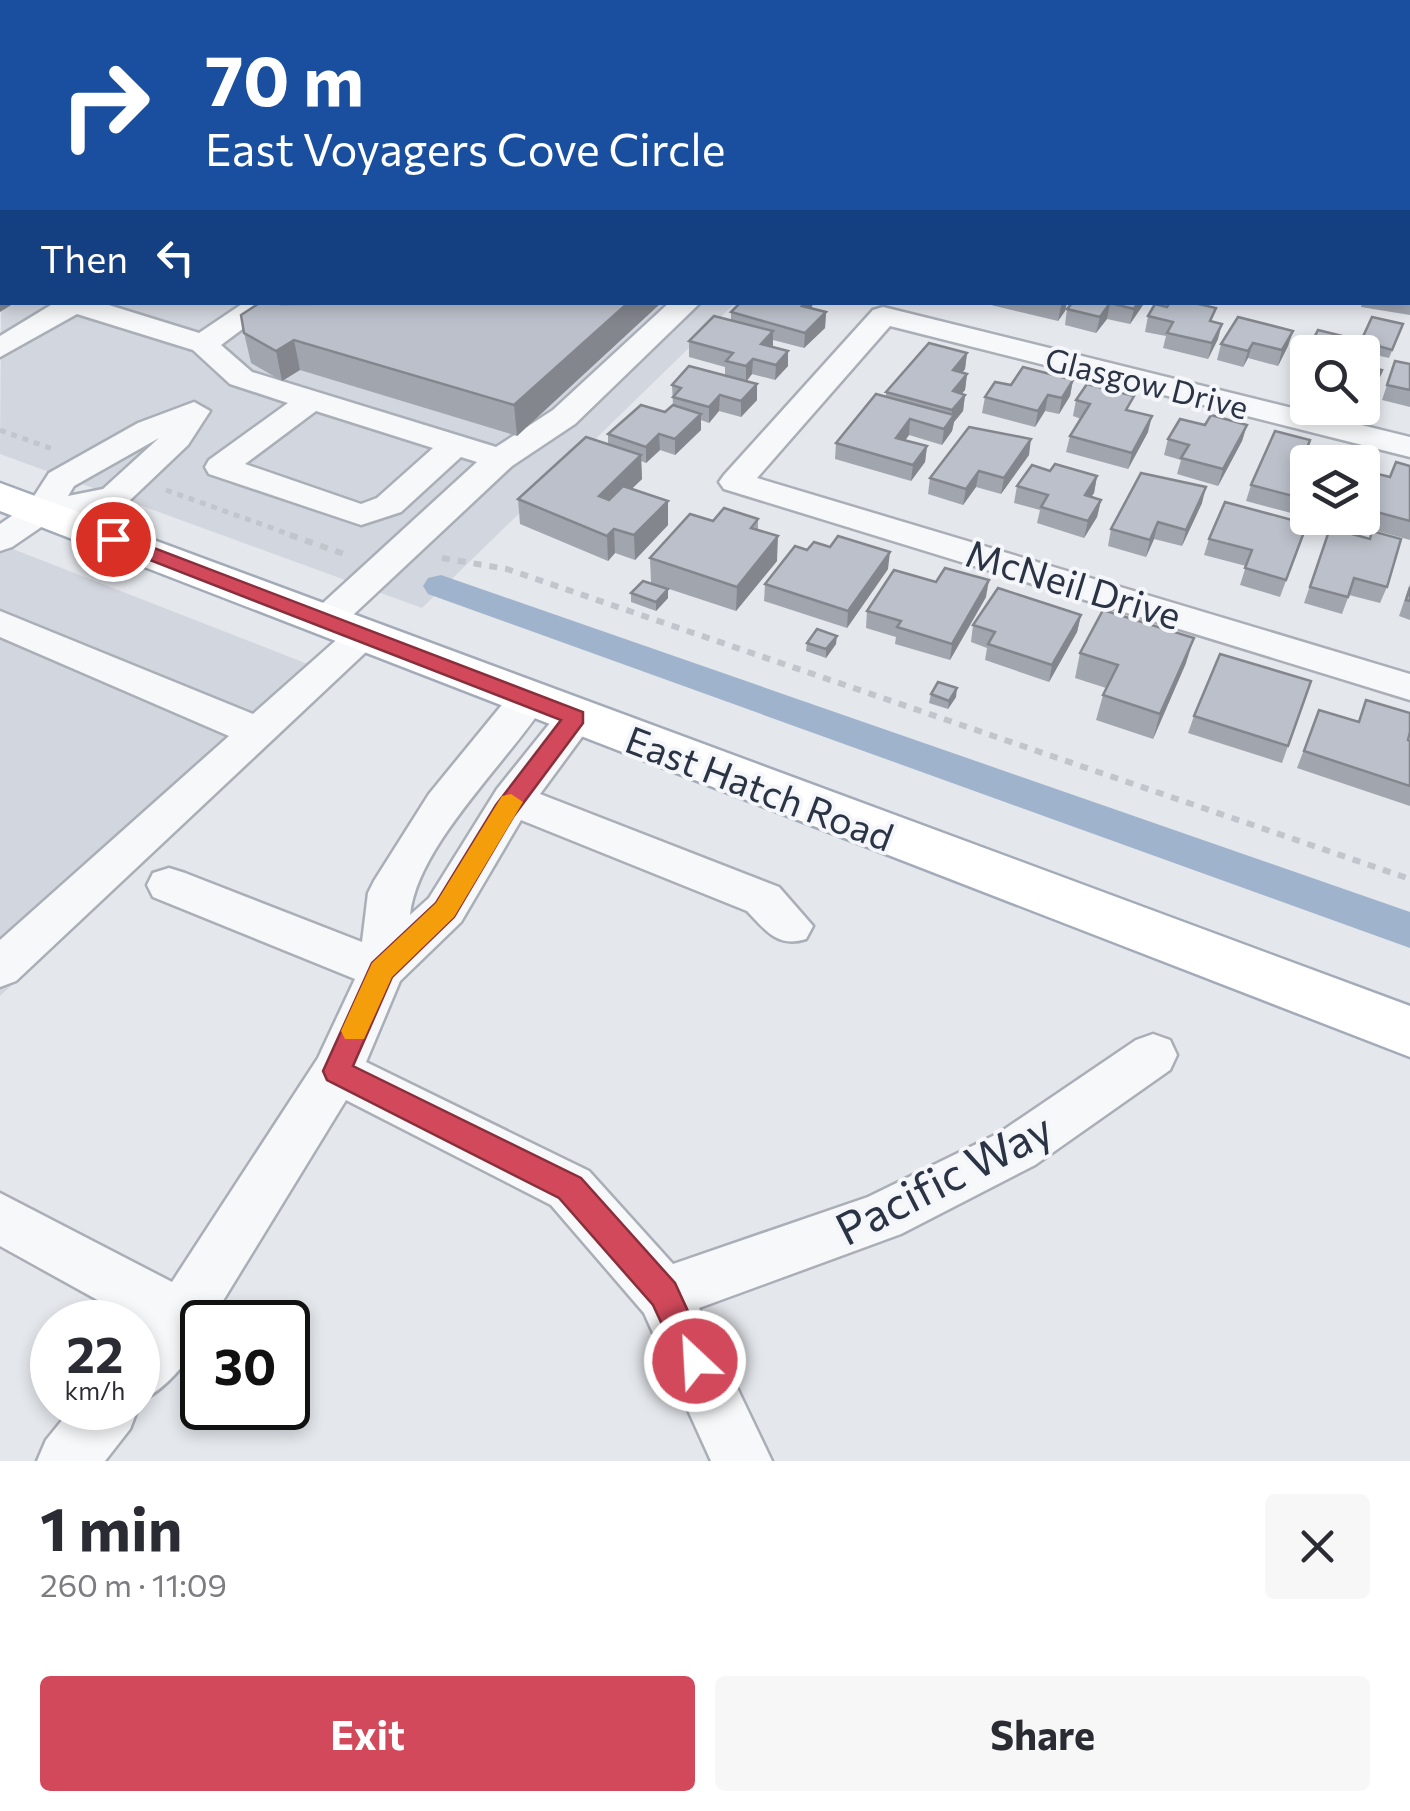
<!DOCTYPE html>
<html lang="en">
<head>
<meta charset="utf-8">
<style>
  :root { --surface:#fff; --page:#f7f7f7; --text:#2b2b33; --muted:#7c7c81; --accent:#d1495b }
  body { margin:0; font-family:Commissioner,sans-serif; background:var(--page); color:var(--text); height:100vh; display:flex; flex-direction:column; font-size:38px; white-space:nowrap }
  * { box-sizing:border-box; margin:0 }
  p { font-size:32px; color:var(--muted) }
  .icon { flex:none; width:55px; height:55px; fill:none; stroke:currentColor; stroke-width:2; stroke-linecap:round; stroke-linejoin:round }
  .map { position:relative; height:1461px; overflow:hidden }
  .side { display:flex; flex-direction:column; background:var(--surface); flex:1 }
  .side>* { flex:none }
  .hud { position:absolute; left:0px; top:0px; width:1410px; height:305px; box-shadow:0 5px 15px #0003; background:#1a4fa0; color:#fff; overflow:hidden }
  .fabs { position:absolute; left:1290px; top:335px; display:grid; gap:20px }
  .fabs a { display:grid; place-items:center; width:90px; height:90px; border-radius:10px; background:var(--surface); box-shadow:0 5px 15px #0003; font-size:50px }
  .speed { position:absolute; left:30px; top:1300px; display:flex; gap:20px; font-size:50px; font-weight:700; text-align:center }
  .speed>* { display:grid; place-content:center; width:130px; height:130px; border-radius:50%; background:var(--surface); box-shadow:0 5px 15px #0003; line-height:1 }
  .speed small { font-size:25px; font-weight:400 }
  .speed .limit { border:5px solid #111; border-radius:15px; background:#fff; color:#111 }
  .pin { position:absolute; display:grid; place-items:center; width:85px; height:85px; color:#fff; margin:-42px; border:5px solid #fff; border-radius:50%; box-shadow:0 2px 10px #0007 }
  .me { position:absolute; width:110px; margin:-55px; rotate:335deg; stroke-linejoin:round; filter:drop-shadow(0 0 8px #0008) }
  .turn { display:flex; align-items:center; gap:35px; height:210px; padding:0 40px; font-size:45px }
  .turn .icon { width:130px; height:130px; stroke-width:2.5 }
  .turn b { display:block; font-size:70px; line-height:85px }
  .then { display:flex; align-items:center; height:95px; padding:0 40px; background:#0003; gap:20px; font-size:38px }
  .round { display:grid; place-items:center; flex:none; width:105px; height:105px; border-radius:10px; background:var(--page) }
  .headline { display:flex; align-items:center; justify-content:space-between; height:170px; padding:0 40px }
  h1 { font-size:60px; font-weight:700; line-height:75px }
  .action { display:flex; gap:20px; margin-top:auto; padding:20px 40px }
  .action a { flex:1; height:115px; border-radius:10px; background:var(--accent); color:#fff; font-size:40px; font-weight:700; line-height:115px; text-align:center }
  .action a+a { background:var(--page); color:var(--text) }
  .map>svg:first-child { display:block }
</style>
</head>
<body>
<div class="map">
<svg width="1410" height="1461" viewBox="0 0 1410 1461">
  <rect width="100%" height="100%" fill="#e4e7ec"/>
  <g fill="#d2d6de">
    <polygon points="2,220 2,302 735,303 422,608 0,454"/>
    <polygon points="0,544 341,677 0,996"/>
  </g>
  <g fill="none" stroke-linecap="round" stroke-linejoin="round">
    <polygon fill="#9fb4cc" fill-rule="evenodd" points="441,575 1410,912 1410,948 428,594 423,586 428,578"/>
    <defs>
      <g id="minor">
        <polygon points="956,0 989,0 990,2 958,2"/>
        <polygon points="2,62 2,76 0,77 0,63"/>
        <rect x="1408" y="70" width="2" height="14"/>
        <polygon points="0,213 2,214 2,230 0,229"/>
        <rect x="1408" y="252" width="2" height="16"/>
        <path d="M56,302H99L199,333L245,302H279L221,345L252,372L496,447L553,410L670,302H701L575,424L512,466L338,629H312L306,621L312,613L477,462L461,457L401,512L361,525L209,474L205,467L209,460L288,403L230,384L193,350L77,314L0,357V336ZM316,411L433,448L377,498L361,504L245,464Z"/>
        <polygon points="883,307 1410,437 1410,457 890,326 757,478 1410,674 1410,700 724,489 719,482 724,475 873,310"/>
        <path d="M194,402L210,411L188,445L126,504L53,519L12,547L0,551V524L29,504L49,473L138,423ZM159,438L103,489L68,496L74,486Z"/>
        <polygon points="0,611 253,714 351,627 364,624 377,627 383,636 16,981 0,987 0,940 229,736 0,637"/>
        <path d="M528,686L542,690L548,699C510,760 417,845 410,915L429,898L497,789L562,708L576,704L590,708L596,718L540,794L779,887L813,926L806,939C778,948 766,931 747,911L521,820L461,922L400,981L366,1062L589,1171L673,1264L868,1197L999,1133L1136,1040L1153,1034L1170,1040L1177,1055L1170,1070L1035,1165L901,1234L699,1308L772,1461H711L644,1313L551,1205L346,1100L210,1322H202C202,1352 163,1392 138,1402L141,1324L0,1246V1193L172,1282L318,1058L355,979L153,897L147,885L153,873L169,868L185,873L362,942L368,893L374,881L429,794L514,690Z"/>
        <polygon points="138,1406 138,1408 130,1429 105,1461 37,1461 46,1440 72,1408"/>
      </g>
      <g id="major">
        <polygon points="2,196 2,216 0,217 0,197"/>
        <polygon points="0,483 1410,1006 1410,1057 0,511"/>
      </g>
    </defs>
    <use href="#minor" stroke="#a9aeb7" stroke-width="5"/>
    <use href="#major" stroke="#a3abb8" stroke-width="5"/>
    <g stroke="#c2c5cb" stroke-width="5" stroke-dasharray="6 6" stroke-linecap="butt">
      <polyline points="0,430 55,450"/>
      <polyline points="166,490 297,537"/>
    </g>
    <g stroke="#c2c5cb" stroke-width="6" stroke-dasharray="8 8" stroke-linecap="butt">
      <polyline points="290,535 347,555"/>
      <polyline points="442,558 507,569 1410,879"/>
    </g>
    <use href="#minor" fill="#f7f8fa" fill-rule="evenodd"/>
    <use href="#major" fill="#fff" fill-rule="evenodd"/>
  </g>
  <g fill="#a1a5ae">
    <polygon points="430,0 510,0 506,2 480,2 468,0 468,2 422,2"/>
    <polygon points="1080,0 1108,0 1106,2 1080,2"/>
    <rect x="1108" y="0" width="54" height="2"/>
    <rect x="1408" y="32" width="2" height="27"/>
    <polygon points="1408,81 1410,82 1410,118 1408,117"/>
    <polygon points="1408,203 1410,204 1410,237 1408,236"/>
    <polygon points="1408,276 1410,276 1410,315 1361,307 1362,302 1408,302"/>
    <polygon points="662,302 517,436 300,370 282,381 251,363 244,333 281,304"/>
    <polygon points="992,302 1067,302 1065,311 1058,321 991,305"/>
    <polygon points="1073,302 1145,302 1130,324 1107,319 1096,333 1065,325 1067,309"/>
    <polygon points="812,306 812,309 826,312 825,328 804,348 773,340 773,347 788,351 788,366 775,380 752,374 746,381 757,384 757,400 741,417 719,411 709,423 701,420 701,430 675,455 660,450 646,463 641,461 642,479 631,489 668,501 668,525 635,560 615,553 608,561 520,524 518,499 608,444 608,434 665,412 673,405 672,385 725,376 725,367 689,357 689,341 731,320 731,312"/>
    <polygon points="1148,316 1213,322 1218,339 1208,359 1163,348 1166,336 1145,332"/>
    <polygon points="1372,317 1403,324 1389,358 1376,355 1370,367 1382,370 1371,399 1362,396 1362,352 1308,352 1308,380 1297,377 1302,361 1318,330 1361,341"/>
    <polygon points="1293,331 1288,346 1278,366 1248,358 1243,367 1217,360 1221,344"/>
    <polygon points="967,353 965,369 962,373 967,374 965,390 961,394 965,395 963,411 954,422 952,431 942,445 909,435 905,440 927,446 925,462 911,481 835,459 836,443 886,397 886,392"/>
    <polygon points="1395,361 1410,364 1410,407 1382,400"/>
    <polygon points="1073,380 1070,396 1059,414 1045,411 1035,427 982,413 985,397 1011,385"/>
    <polygon points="1076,400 1131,411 1148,432 1128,469 1066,452 1070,436 1081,419 1073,416"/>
    <polygon points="1205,425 1247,425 1242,441 1218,486 1177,474 1181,460 1164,455 1168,439"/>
    <polygon points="1029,455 1001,494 976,487 963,505 928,494 930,478"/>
    <polygon points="1305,456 1308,462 1308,518 1310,518 1246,501 1251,485"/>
    <polygon points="1410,466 1410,540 1331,518 1362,518 1362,470 1390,477"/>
    <polygon points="1050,471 1097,476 1094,493 1091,497 1101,500 1097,517 1084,538 1037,523 1040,510 1014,503 1017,486"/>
    <polygon points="1202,503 1182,546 1154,539 1146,557 1108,546 1111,529"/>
    <polygon points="758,519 758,530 777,561 736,611 651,583 650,558 713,521"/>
    <polygon points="1307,524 1280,597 1240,585 1246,566 1204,555 1209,539"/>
    <polygon points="1330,528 1387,587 1380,603 1349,595 1342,614 1304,603"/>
    <polygon points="807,550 888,569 847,628 764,601 765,584"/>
    <polygon points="1410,584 1410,620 1399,616"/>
    <polygon points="668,589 668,598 656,611 631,602 631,593"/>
    <polygon points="986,597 950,660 895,644 896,637 866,628 867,611"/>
    <polygon points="1081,615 1077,632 1049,682 985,660 987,648 971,642 973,625"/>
    <polygon points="807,643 836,644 826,658 806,651"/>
    <polygon points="1080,653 1186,663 1153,739 1096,720 1103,695 1106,688 1075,678"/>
    <polygon points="1311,681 1282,763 1188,733 1194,716"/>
    <polygon points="931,694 956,697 948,709 929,703"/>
    <polygon points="1366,700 1410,741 1410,806 1297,768 1319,710 1358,722"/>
  </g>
  <g fill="#83868d">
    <polygon points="640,0 663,0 658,2 636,2"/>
    <polygon points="2,283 2,302 16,302 0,312 0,285"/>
    <polygon points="629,302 662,302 517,436 514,405"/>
    <polygon points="806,302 815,302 812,306 812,312 802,306"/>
    <polygon points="1063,302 1067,302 1065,311 1058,321 1061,306"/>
    <polygon points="1138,302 1145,302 1130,324 1134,309"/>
    <polygon points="1110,303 1107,319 1096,333 1100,317"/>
    <polygon points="826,312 825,328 804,348 805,333"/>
    <polygon points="1222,324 1218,339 1208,359 1212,343"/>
    <polygon points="773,331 773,346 761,344"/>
    <polygon points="1293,331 1288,346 1278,366 1282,350"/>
    <polygon points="294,340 300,370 282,381 276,351"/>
    <polygon points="1253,343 1248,358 1243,367 1248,351"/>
    <polygon points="788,351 788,366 775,380 776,365"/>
    <polygon points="967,353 965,369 951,386 953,370"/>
    <polygon points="753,359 752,374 746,382 746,366"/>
    <polygon points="967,374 965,390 950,407 953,391"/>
    <polygon points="1073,380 1070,396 1059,414 1062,398"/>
    <polygon points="757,384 757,400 741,417 741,401"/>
    <polygon points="720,395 719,411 709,423 709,407"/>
    <polygon points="965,395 963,411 954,422 952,431 942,445 944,429 951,420 952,410"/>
    <polygon points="1048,395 1045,411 1035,427 1038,411"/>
    <polygon points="701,414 701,430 675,455 675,439"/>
    <polygon points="1152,416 1148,432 1128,469 1132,453"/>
    <polygon points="910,419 909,435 895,454 896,438"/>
    <polygon points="1247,425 1242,441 1218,486 1223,469"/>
    <polygon points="659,434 660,450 646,463 646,447"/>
    <polygon points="1031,439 1029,455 1001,494 1004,478"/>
    <polygon points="927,446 925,462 911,481 913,465"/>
    <polygon points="641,455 642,479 600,520 599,496"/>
    <polygon points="979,471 976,487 963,505 966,489"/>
    <polygon points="1097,476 1094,493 1081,512 1085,495"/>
    <polygon points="1206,487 1202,503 1182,546 1186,530"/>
    <polygon points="1101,500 1097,517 1084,538 1088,521"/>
    <polygon points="668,501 668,525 635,560 634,535"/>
    <polygon points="1158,522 1154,539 1146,557 1150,540"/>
    <polygon points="614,529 615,553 608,561 607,536"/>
    <polygon points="778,536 777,561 736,611 737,587"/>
    <polygon points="890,552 888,569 847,628 848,611"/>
    <polygon points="989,580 986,597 950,660 952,644"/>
    <polygon points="668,589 668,598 656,611 656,602"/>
    <polygon points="1081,615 1077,632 1049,682 1052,665"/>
    <polygon points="837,636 836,644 826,658 826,649"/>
    <polygon points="1194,638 1186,663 1153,739 1160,714"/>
    <polygon points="957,688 956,697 948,709 949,701"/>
  </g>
  <g fill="#bbc0ca" stroke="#83868d" stroke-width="2.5">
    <polygon points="430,0 466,0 461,2 440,2"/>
    <polygon points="580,0 640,0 636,2 578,2"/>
    <polygon points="690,0 740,0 733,2 702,2"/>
    <polygon points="846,0 879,0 876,2 842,2"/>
    <polygon points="907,0 929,0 938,2 904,2"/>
    <polygon points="1136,0 1161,0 1158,2 1147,2"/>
    <polygon points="1165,0 1222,0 1220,2 1164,2"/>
    <polygon points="1408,32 1410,32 1410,45 1408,44"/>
    <polygon points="1408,81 1410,82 1410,103 1408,103"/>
    <polygon points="1408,203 1410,204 1410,221 1408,220"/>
    <polygon points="0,256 2,257 2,283 0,285"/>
    <polygon points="1408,276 1410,276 1410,299 1408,298"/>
    <polygon points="261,302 281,304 629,302 514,405 294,340 276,351 244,333 241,315"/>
    <polygon points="741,302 806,302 802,306 826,312 805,333 731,312"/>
    <polygon points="1073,302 1138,302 1134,309 1110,303 1100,317 1067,309"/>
    <polygon points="1170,302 1190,302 1216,308 1210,321 1222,324 1212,343 1167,333 1173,322 1148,316 1155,304 1167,307"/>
    <polygon points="714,316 773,331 761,344 788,351 776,365 753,359 746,366 726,361 733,353 689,341"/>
    <polygon points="1238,317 1293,331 1282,350 1253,343 1248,351 1221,344"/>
    <polygon points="1372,317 1403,324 1392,350 1361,341"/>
    <polygon points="1318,330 1379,345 1369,367 1382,370 1376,383 1362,379 1362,352 1308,352 1308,363 1302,361"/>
    <polygon points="929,343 967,353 953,370 967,374 953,391 965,395 952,410 886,392"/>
    <polygon points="1395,361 1410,364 1410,390 1387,385"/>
    <polygon points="689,366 757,384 741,401 720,395 709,407 673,397 681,388 672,385"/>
    <polygon points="1023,367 1073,380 1062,398 1048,395 1038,411 985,397 995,382 1011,385"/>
    <polygon points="1087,384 1134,396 1126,410 1152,416 1132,453 1070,436 1090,404 1076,400"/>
    <polygon points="876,394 954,415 944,429 910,419 896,438 927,446 913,465 836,443"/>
    <polygon points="641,405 665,412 673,405 701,414 675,439 659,434 646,447 608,434"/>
    <polygon points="1211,415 1247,425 1223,469 1181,458 1189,445 1168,439 1180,419 1205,425"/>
    <polygon points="969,427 1031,439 1004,478 979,471 966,489 930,478"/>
    <polygon points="1275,431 1310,440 1304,456 1329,462 1308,462 1308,500 1251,485"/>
    <polygon points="586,437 641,455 599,496 609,500 623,486 668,501 634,535 614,529 607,536 518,499"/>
    <polygon points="1396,462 1410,466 1410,521 1362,508 1362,470 1390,477"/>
    <polygon points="1055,464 1097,476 1085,495 1101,500 1088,521 1041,507 1048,495 1017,486 1032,465 1050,471"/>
    <polygon points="1141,473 1206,487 1186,530 1158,522 1150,540 1111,529"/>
    <polygon points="1225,502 1307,524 1286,580 1245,568 1252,550 1209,539"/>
    <polygon points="724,508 758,519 751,528 778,536 737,587 650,558 690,514 713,521"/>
    <polygon points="1330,528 1370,539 1372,531 1401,539 1387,587 1354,578 1348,597 1310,587"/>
    <polygon points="838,536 890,552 848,611 765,584 795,546 807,550 814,542 830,547"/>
    <polygon points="945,568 989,580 952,644 897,627 901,621 867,611 894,570 936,582"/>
    <polygon points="643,581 668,589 656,602 631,593"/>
    <polygon points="1410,587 1410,601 1406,600"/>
    <polygon points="998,588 1081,615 1052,665 988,644 995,632 973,625"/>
    <polygon points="1103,610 1194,638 1160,714 1103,695 1118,665 1080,653"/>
    <polygon points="817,629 837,636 826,649 807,643"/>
    <polygon points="1220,654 1311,681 1288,746 1194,716"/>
    <polygon points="938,682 957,688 949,701 931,694"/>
    <polygon points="1366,700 1410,713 1410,732 1408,740 1410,741 1410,786 1304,751 1319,710 1359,722"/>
  </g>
  <polygon fill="#d1495b" stroke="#882f3b" stroke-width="2.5" points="106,535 120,535 583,712 583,723 513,817 454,917 392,977 353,1066 581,1178 675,1283 711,1361 706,1372 695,1377 684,1372 653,1305 559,1198 327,1080 323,1071 372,963 436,903 496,805 561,720 106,543"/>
  <polygon fill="#f59e0b" points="511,794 523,802 454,917 392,977 364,1039 345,1039 341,1031 372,963 436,903 502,796"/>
  <g text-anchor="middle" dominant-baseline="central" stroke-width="8" stroke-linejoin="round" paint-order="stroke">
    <g font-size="32" fill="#2b3445" stroke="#f4f6f9">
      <text transform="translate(1147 382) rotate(14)">Glasgow Drive</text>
    </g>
    <g font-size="38" fill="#2b3445" stroke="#f4f6f9">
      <text transform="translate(1074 583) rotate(17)">McNeil Drive</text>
      <text transform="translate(760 787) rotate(21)">East Hatch Road</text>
    </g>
    <g font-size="45" fill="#2b3445" stroke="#f4f6f9">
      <text transform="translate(943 1177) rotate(-27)">Pacific Way</text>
    </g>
  </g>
</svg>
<div class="fabs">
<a><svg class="icon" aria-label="search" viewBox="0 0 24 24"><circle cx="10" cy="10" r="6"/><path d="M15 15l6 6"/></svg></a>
<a><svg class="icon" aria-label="layers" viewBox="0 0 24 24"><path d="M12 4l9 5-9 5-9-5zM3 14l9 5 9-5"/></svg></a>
</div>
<div class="speed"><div>22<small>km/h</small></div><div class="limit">30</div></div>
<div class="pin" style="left:113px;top:539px;background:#d93025"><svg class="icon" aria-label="arrive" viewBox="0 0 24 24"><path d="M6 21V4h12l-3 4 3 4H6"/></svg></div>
<svg class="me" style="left:695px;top:1361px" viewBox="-20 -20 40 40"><circle r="17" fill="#d1495b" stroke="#fff" stroke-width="3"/><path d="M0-11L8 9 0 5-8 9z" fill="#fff"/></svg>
<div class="hud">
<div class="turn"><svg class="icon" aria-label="right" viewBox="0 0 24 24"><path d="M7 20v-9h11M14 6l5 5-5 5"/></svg><div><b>70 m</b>East Voyagers Cove Circle</div></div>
<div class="then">Then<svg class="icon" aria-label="left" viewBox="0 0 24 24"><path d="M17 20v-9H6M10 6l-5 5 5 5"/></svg></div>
</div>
</div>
<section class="side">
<div class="headline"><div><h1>1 min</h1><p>260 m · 11:09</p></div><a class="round"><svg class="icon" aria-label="close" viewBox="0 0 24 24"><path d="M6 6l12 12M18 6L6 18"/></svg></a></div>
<div class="action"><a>Exit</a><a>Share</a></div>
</section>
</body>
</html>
